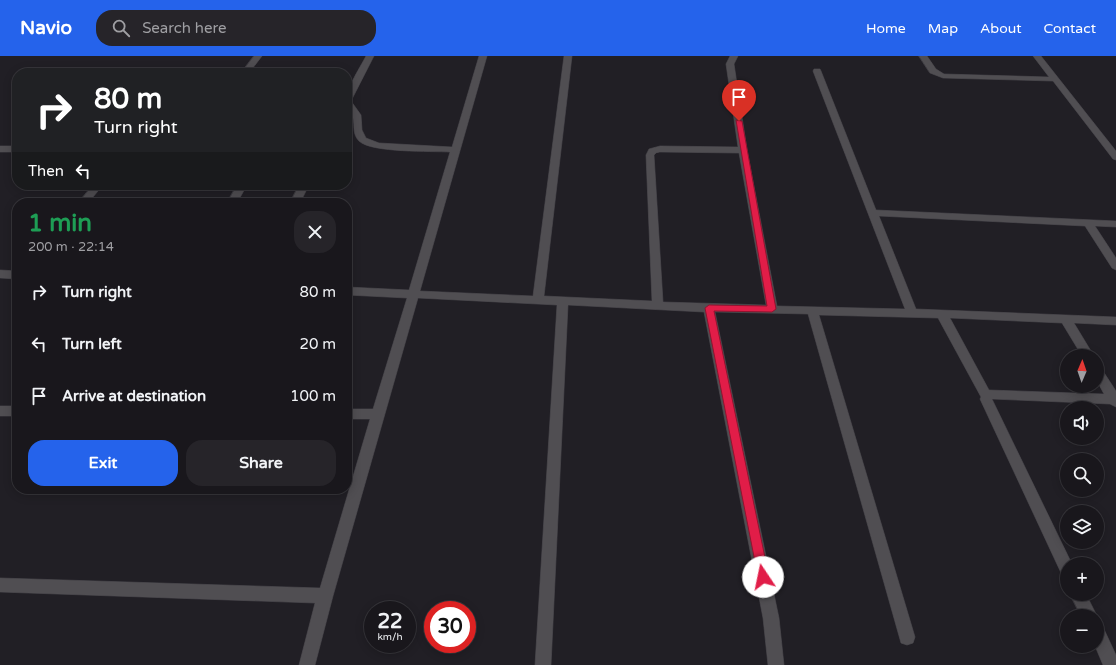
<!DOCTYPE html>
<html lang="en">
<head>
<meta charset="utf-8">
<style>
  :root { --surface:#19171c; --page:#262429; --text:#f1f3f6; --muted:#9f9fa3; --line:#37363b; --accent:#2563eb }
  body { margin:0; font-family:"Varela Round",sans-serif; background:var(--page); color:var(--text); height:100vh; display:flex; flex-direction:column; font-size:15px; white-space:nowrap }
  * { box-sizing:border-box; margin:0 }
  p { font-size:13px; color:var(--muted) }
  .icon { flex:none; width:22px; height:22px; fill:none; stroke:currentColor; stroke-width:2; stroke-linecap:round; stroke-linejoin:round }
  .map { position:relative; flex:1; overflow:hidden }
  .sheet { position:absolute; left:12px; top:142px; width:340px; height:296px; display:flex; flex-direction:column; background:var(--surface); border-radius:16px; box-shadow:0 2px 10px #0003,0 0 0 1px var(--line) }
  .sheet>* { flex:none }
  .top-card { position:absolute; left:12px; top:12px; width:340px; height:122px; border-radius:16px; box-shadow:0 2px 10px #0003,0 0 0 1px var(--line); background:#202124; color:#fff; overflow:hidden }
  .needle { width:26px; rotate:2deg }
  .tools { position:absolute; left:1060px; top:293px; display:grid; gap:8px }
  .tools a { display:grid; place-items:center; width:44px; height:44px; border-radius:50%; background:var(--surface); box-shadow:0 2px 10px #0003,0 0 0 1px var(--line); font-size:20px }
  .speed { position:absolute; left:364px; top:545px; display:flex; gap:8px; font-size:20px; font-weight:700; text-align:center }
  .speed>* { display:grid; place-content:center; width:52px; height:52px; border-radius:50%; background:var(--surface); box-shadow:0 2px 10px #0003,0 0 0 1px var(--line); line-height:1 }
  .speed small { font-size:10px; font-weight:400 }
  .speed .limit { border:6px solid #d22; background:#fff; color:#111 }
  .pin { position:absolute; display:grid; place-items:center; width:34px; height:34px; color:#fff; margin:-41px -17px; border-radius:50% 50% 50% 0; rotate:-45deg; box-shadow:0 0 4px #0007 }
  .pin .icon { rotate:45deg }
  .me { position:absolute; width:44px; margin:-22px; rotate:349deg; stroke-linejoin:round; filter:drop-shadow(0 0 3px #0008) }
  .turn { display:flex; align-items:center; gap:14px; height:84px; padding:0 16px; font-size:18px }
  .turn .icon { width:52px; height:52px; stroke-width:2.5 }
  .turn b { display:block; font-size:28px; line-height:34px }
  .then { display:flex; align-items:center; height:38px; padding:0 16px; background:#0003; gap:8px; font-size:15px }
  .round { display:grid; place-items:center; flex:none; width:42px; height:42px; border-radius:16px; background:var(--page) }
  .overview { display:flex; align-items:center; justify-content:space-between; height:68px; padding:0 16px }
  h1 { font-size:24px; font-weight:700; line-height:30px; color:#1e9e55 }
  .button { display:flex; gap:8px; margin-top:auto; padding:8px 16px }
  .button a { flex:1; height:46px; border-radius:16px; background:var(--accent); color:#fff; font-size:16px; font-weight:700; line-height:46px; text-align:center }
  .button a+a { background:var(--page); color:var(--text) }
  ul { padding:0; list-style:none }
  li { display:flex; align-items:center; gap:12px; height:52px; padding:0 16px }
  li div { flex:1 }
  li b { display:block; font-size:15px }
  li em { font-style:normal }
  header { display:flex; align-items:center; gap:24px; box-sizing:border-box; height:56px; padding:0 20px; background:var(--accent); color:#fff }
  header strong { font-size:19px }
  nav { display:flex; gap:22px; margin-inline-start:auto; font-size:14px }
  .search { width:280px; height:36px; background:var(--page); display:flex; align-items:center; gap:10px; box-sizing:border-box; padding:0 14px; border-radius:16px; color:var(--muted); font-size:15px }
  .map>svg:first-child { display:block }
</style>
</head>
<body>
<header>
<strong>Navio</strong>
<div class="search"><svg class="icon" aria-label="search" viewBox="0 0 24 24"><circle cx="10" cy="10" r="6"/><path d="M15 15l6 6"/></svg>Search here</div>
<nav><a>Home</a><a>Map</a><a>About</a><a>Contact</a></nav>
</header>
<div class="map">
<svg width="1116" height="609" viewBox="0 0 1116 609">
  <rect width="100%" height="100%" fill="#211f25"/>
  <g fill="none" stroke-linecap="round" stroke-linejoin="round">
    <defs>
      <g id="minor">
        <polygon points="254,0 262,0 249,17 241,17"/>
        <path d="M366,0H374L351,45L361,59L362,74L366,82L379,87L452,91L479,0H487L420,235L533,240L564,0H572L544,240L652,245L646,99L649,93L660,90L738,91L726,8L730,0H738L734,8L747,94L777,250L905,253L813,15L814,13H820L821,15L876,154L1116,165V171L1095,170L1116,202V214L1112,212L1085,170L879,160L916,253L1116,261V269L1074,267L1094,300H1082L1062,267L950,262L989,334L1104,338L1097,325V310L1101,312L1116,335V351L1110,348L992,343L1072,508H1067V521L1062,519L980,343L981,341L938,262L819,259L915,581L913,587L907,589L901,587L808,258L715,256L779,562L784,609H768L763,562L704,256L568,249L551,609H535L557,249L418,242L333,540L315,609H299L315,547L0,536V522L320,532L370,363H347V353H373L407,242L347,239V231L409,234L450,96C432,95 371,97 359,85C352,78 355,70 353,62C352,57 348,55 347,51C342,38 360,12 366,0ZM660,96L739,97L766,249L663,246L654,99L656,97Z"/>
        <polygon points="919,0 927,0 936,13 944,18 1049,21 1033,0 1041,0 1116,95 1116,104 1113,103 1053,25 943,22 930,17"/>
        <rect x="0" y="90" width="17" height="6"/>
        <polygon points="93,129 103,129 88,147 78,147"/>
        <polygon points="237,129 247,129 237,147 227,147"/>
        <polygon points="299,129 309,129 300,147 290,147"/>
        <polygon points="0,214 17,215 17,223 0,222"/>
        <rect x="0" y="350" width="17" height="10"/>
        <polygon points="1070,538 1086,538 1097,560 1081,560"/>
        <polygon points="1097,569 1103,571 1116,599 1116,609 1103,609 1095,590 1097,590"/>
      </g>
    </defs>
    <use href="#minor" stroke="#3e3c42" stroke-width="1"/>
    <use href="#minor" fill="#504e52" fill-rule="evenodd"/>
  </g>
  <polygon fill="#e11d48" stroke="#92132f" points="736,64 742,65 776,253 772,256 714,255 769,521 767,525 763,526 759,525 758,521 705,252 709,249 767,250"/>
</svg>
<div class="tools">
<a><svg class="needle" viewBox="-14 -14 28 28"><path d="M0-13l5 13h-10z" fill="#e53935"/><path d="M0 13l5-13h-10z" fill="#9f9fa3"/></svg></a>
<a><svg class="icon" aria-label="sound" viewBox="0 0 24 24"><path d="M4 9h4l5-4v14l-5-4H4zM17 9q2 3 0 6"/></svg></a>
<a><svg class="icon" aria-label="search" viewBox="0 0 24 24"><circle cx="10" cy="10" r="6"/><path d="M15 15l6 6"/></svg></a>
<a><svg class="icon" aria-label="layers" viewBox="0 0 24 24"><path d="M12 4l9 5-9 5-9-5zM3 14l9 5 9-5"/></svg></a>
<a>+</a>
<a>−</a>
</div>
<div class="speed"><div>22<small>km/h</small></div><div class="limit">30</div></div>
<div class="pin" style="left:739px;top:65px;background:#d93025"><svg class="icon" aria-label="arrive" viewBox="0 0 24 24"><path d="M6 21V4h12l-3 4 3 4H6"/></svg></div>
<svg class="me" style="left:763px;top:521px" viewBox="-20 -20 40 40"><circle r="19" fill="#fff"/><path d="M0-13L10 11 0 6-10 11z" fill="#e11d48"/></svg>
<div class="top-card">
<div class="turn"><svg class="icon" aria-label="right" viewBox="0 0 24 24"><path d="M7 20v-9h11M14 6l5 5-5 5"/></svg><div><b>80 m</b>Turn right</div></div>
<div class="then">Then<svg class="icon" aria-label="left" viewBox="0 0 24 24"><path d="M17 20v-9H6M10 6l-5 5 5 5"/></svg></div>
</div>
<section class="sheet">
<div class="overview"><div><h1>1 min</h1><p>200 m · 22:14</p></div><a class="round"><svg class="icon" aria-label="close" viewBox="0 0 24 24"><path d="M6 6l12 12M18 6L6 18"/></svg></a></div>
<ul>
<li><svg class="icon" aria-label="right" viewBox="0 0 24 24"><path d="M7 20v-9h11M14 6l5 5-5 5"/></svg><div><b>Turn right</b></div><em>80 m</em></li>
<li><svg class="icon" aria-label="left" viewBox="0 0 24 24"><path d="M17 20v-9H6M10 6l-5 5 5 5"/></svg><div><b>Turn left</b></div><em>20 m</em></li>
<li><svg class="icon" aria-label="arrive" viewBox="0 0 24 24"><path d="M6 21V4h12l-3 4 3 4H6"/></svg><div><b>Arrive at destination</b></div><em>100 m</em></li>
</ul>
<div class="button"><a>Exit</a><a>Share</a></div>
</section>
</div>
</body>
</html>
